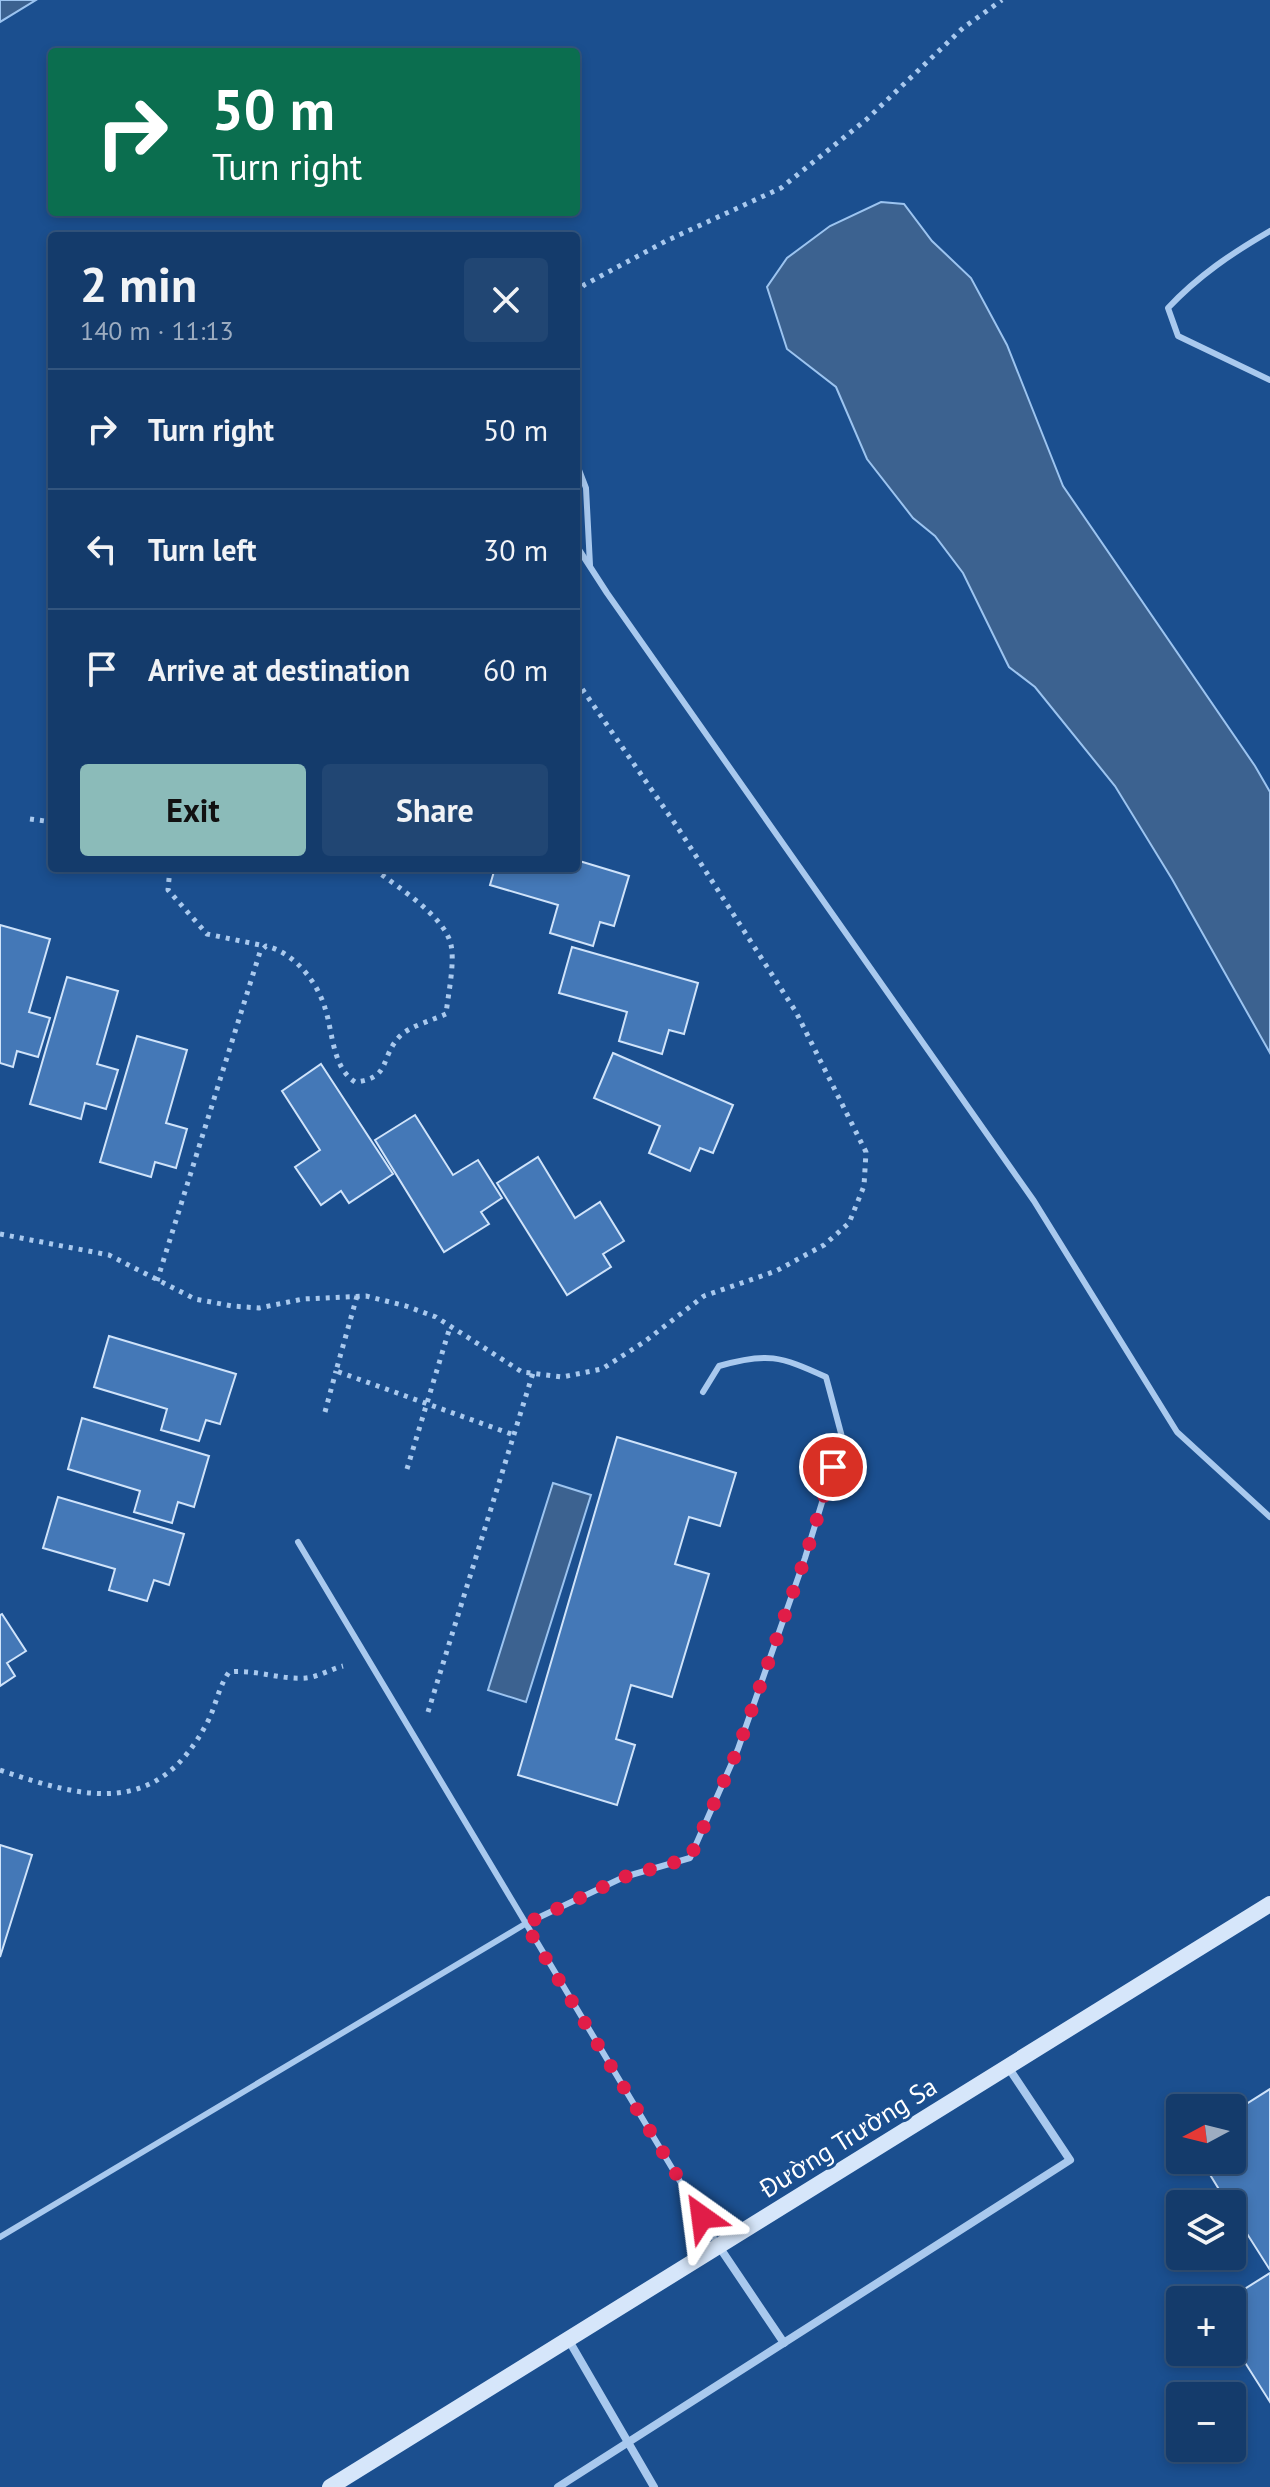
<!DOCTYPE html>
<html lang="en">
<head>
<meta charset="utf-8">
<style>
  :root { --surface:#143b6b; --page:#214673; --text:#f1f3f6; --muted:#9dadc1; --line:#33557e; --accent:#8bbbb9 }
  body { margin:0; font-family:"PT Sans",sans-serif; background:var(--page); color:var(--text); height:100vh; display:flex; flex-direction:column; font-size:30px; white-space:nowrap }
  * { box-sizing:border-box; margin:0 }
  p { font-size:26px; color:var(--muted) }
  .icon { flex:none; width:44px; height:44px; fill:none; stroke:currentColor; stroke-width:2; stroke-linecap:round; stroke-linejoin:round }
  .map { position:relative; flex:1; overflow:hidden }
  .sheet { position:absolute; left:48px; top:232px; width:532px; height:640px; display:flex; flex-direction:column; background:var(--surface); border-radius:8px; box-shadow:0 4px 12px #0003,0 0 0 2px var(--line) }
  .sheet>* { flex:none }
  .guide { position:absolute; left:48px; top:48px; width:532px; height:168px; border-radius:8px; box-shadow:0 4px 12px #0003,0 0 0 2px var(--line); background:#0b6e4f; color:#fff; overflow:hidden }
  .needle { width:52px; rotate:263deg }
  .tools { position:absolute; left:1166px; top:2094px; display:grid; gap:16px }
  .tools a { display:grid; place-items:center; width:80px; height:80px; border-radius:8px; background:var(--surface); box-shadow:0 4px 12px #0003,0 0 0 2px var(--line); font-size:40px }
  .pin { position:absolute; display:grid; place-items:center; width:68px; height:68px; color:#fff; margin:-34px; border:4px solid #fff; border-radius:50%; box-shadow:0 2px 8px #0007 }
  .me { position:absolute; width:88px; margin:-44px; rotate:329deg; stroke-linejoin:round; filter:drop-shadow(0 0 6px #0008) }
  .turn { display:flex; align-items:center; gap:28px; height:168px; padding:0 32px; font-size:36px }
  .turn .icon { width:104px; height:104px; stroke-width:2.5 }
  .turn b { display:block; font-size:56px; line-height:68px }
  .round { display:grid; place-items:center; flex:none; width:84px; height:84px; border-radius:8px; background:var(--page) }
  .summary { display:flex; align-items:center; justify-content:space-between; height:136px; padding:0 32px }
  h1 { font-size:48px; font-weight:600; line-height:60px }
  .primary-button { display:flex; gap:16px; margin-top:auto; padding:16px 32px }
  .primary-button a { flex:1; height:92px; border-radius:8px; background:var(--accent); color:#111; font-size:32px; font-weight:600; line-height:92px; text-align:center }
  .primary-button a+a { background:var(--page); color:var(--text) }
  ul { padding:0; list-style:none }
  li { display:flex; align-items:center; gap:24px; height:120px; padding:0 32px; border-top:2px solid var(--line) }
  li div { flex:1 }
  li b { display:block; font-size:30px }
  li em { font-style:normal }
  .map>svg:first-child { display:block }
</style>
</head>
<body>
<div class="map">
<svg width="1270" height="2487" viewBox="0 0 1270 2487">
  <rect width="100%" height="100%" fill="#1b4f8f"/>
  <g fill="#3c6290" stroke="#9cc4f0" stroke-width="2">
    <polygon points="0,0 36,0 0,22"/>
    <polygon points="881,202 904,204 932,241 971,278 1007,345 1063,486 1255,766 1270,792 1270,1053 1172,879 1115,786 1035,687 1009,667 963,573 935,536 913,518 867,459 836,387 787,349 767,287 787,258 830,226"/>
    <polygon points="553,1483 591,1495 526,1702 488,1690"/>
  </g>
  <g fill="#4478b7" stroke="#cfe3fa" stroke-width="2">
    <polygon points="576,860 629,876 614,926 600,922 593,946 550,933 558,905 490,885 495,868 576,868"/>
    <polygon points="0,925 50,939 29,1012 50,1018 38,1057 17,1051 13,1067 0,1063"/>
    <polygon points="572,947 698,983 684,1034 669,1030 662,1054 619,1041 627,1012 559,993"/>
    <polygon points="67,977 118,991 97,1064 118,1070 106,1109 85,1103 81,1119 30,1104"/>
    <polygon points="137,1036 187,1050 166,1123 187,1129 176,1168 155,1162 151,1177 100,1162"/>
    <polygon points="613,1053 733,1105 713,1153 700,1148 690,1171 649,1153 660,1126 594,1098"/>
    <polygon points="321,1064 393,1174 349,1203 341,1191 321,1205 295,1167 320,1150 282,1091"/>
    <polygon points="415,1115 453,1175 478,1160 502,1198 481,1212 489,1224 444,1252 375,1140"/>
    <polygon points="538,1157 575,1218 600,1202 624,1241 603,1254 611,1267 567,1295 497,1183"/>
    <polygon points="109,1336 236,1374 220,1424 206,1420 199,1441 161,1430 167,1409 94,1387"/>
    <polygon points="82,1418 209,1456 194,1507 178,1502 172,1523 134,1512 140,1491 68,1469"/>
    <polygon points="617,1437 736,1473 720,1526 689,1517 675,1564 709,1574 672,1697 631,1685 616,1739 635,1745 617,1805 518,1775"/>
    <polygon points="58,1497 184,1534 169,1585 154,1580 147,1601 109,1590 115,1569 43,1548"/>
    <polygon points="2,1614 26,1651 7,1663 15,1676 0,1686 0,1615"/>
    <polygon points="0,1845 32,1855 0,1957"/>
    <polygon points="1270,2089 1270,2270 1232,2210 1232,2204 1228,2204 1201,2160 1232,2160 1232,2113"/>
    <polygon points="1270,2273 1270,2402 1232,2342 1232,2300 1227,2300"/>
  </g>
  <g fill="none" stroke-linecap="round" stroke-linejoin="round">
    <g stroke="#a9c9ee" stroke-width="5" stroke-dasharray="4 6" stroke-linecap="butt">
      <polyline points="576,294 584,285 666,241 781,188 867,119 963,28 1002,0"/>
      <polyline points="30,819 52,822"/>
      <polyline points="170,868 168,890 207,934 265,946"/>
      <polyline points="0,1234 109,1255 195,1299 232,1306 259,1308 303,1299 366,1296 406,1306 436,1317 522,1372 562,1377 602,1369 644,1342 704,1296 776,1271 824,1245 849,1223 864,1186 866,1152 796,1012 678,828 576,680"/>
      <path d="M157,1281L260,952L266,946C293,952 317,981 325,1008C333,1032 332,1067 355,1082C392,1078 379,1058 400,1036C410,1026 433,1020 446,1014C448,995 455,963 451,945C445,916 397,887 373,868"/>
      <polyline points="357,1296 336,1371 514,1435"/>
      <polyline points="325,1412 336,1371"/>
      <polyline points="407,1469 450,1327"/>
      <polyline points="428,1712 533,1373"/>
      <path d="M0,1770C85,1799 157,1818 207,1723C216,1706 218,1688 229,1672C255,1669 280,1680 306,1678C318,1677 331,1669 343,1666"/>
    </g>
    <g stroke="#a9c9ee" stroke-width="6">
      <path d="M1270,231C1232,253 1198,276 1168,308L1178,336L1270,380"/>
      <polyline points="576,462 586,488 590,565"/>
      <polyline points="576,545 607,593 1034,1201 1177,1432 1270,1517"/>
      <polyline points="298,1542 718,2245"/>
      <path d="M0,2237L525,1924L624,1877L690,1858L738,1749L805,1558L842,1437L826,1377C780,1356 767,1352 719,1366L703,1392"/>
    </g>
    <g stroke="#a9c9ee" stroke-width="8">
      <polyline points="718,2245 784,2343"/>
      <polyline points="568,2339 654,2487"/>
      <polyline points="558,2487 1070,2160 1008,2067"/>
    </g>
    <polyline stroke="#d6e6fa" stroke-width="16" points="330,2487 1270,1904"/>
  </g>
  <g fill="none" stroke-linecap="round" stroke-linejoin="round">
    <polyline stroke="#e11d48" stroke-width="14" stroke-dasharray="0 25.2" points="702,2217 525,1924 624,1877 690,1858 738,1749 805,1558 833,1467"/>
  </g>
  <g text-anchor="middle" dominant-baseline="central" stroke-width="6" stroke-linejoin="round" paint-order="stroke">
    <g font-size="26" fill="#fff" stroke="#1b4f8f">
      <text transform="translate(848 2137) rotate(-32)">Đường Trường Sa</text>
    </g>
  </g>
</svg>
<div class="tools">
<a><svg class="needle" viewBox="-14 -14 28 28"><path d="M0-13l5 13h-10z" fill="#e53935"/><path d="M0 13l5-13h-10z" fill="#9dadc1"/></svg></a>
<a><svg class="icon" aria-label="layers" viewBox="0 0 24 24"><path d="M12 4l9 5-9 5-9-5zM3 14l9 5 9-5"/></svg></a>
<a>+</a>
<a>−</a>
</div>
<div class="pin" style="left:833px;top:1467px;background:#d93025"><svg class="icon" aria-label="arrive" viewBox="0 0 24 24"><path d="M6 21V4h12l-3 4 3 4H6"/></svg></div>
<svg class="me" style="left:702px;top:2217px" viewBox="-20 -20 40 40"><path d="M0-17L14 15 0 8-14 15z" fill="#e11d48" stroke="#fff" stroke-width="4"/></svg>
<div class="guide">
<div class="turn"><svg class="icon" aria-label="right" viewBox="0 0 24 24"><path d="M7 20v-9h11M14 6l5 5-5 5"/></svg><div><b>50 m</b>Turn right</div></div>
</div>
<section class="sheet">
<div class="summary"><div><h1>2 min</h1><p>140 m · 11:13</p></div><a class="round"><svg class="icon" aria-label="close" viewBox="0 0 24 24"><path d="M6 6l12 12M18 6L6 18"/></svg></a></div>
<ul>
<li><svg class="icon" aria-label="right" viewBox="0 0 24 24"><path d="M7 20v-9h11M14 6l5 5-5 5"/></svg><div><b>Turn right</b></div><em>50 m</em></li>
<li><svg class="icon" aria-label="left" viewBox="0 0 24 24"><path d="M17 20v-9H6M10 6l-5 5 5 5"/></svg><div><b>Turn left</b></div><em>30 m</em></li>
<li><svg class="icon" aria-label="arrive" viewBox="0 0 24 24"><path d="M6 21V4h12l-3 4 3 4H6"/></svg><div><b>Arrive at destination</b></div><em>60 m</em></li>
</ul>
<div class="primary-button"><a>Exit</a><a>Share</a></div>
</section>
</div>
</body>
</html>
